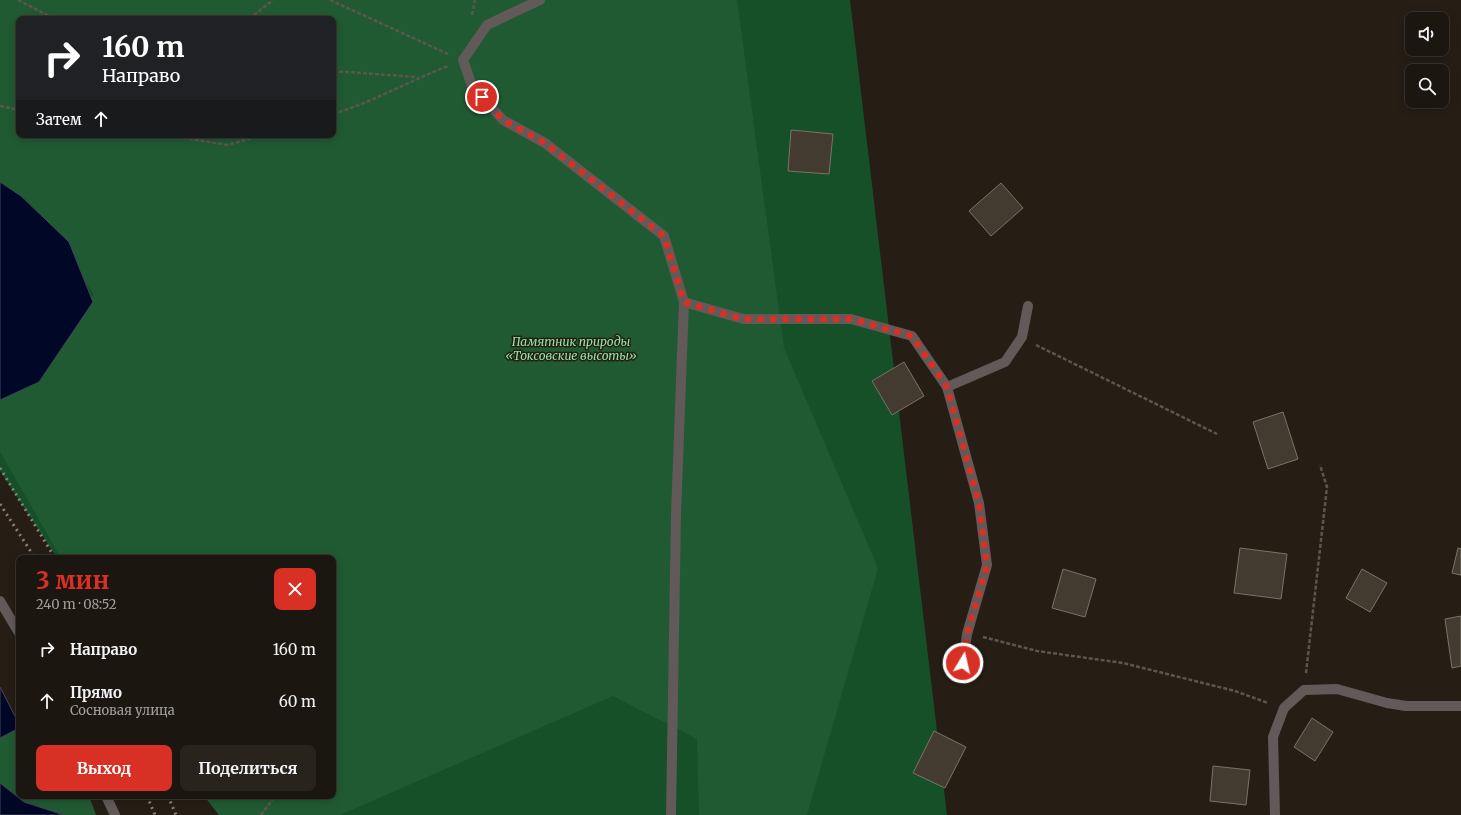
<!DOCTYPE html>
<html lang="ru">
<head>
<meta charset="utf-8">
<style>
  :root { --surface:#1c1610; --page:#29231e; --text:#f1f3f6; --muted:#a09f9f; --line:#3a3530; --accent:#d93025 }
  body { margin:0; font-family:Merriweather,serif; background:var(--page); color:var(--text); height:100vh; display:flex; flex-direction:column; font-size:15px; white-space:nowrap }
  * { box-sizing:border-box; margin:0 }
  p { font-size:13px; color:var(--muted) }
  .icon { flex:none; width:22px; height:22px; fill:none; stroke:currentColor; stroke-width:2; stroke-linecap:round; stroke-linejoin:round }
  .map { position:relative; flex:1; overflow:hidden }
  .drawer { position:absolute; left:16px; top:555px; width:320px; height:244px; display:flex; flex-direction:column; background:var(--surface); border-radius:8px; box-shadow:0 2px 10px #0003,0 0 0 1px var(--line) }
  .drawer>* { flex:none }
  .banner { position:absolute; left:16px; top:16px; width:320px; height:122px; border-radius:8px; box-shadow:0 2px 10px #0003,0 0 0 1px var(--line); background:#202124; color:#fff; overflow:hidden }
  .tools { position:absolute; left:1405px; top:12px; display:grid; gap:8px }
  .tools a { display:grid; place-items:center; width:44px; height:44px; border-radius:8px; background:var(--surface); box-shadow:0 2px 10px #0003,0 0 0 1px var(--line); font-size:20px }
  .pin { position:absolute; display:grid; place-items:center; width:34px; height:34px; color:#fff; margin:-17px; border:2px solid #fff; border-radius:50%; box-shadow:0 1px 4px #0007 }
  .me { position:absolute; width:44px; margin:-22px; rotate:9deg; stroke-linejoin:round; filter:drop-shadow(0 0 3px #0008) }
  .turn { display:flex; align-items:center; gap:14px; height:84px; padding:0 20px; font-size:18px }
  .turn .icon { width:52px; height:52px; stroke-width:2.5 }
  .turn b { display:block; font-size:28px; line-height:34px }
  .then { display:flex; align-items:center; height:38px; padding:0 20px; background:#0003; gap:8px; font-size:15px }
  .round { display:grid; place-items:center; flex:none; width:42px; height:42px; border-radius:8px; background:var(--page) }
  .headline { display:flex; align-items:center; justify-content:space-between; height:68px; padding:0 20px }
  h1 { font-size:24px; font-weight:700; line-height:30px; color:var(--accent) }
  .cta { display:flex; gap:8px; margin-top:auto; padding:8px 20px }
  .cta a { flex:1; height:46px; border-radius:8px; background:var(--accent); color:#fff; font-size:16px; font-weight:700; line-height:46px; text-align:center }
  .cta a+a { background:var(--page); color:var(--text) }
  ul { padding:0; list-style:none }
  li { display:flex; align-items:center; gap:12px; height:52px; padding:0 20px }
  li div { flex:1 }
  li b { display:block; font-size:15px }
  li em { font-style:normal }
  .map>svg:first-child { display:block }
</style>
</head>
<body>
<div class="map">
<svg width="1461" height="815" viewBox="0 0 1461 815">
  <rect width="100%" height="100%" fill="#261e15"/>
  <path fill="#165029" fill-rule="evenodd" d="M0,0H850L947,815H226L333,796V558H57L0,471ZM19,19H333V135H19Z"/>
  <g fill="#205a32" fill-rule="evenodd">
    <path d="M0,0H737L784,348L878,568L807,815H699L697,739L613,696L340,815H219L204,796H333V558H61L0,452V400L39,382L94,294L26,199L0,184ZM19,19H333V135H19Z"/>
    <polygon points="19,728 19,796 89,796 96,815 64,815 24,802 0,783 0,738"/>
  </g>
  <g fill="#000727" stroke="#42455a">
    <polygon points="0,182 21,196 69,242 93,302 39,382 0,400"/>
    <polygon points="0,687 19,724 19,728 0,738"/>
    <polygon points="0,783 24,802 64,815 0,815"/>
  </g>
  <g fill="#433a30" stroke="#7c7267">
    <polygon points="791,130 833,134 829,174 788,171"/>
    <polygon points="1001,183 1023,208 991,236 969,211"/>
    <polygon points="904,362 924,396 892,415 872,381"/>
    <polygon points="1283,412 1298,459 1268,469 1253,422"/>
    <polygon points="1240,548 1287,554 1281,599 1234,593"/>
    <polygon points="1458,548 1461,549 1461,575 1452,573"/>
    <polygon points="1063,569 1096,579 1085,617 1052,608"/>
    <polygon points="1362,569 1387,583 1370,612 1346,598"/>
    <polygon points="1461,616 1461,666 1452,668 1445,619"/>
    <polygon points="1312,718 1333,732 1315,761 1294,747"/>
    <polygon points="934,731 966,747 945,788 913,773"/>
    <polygon points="1213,766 1250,770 1246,805 1210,801"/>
  </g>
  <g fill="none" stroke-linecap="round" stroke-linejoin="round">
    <g stroke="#5d564e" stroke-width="2.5" stroke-dasharray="4 2" stroke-linecap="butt">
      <polyline points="18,0 55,19"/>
      <polyline points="330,0 448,54"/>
      <polyline points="472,15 475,0"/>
      <polyline points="249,19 273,0"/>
      <polyline points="333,71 416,77"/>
      <polyline points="0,106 19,110"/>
      <path d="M333,114C373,102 409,81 448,66"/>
      <polyline points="165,135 228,145 262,135"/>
      <polyline points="1036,345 1217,434"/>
      <polyline points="983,637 1037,651 1123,663 1235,691 1268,703"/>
      <polyline points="1306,673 1327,487 1320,465"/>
      <polyline points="261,815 275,796"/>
    </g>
    <g stroke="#615a59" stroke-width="10">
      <polyline points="540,0 487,25 463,60 472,86 503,120 545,143 664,236 684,302 676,514 671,815"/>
      <polyline points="684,302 743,319 851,319 912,336 947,387 979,503 987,565 967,634 963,663"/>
      <polyline points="947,387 1005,362 1022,337 1028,306"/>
      <polyline points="0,601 19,633"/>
      <polyline points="106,796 115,815"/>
      <polyline points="1275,815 1273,737 1284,708 1304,690 1337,689 1387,703 1406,706 1461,706"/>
    </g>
    <g stroke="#89827a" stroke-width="3" stroke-dasharray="2 4" stroke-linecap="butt">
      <polyline points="0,468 55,558"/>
      <polyline points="0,504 35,558"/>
      <polyline points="147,796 155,815"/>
      <polyline points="168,796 176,815"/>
    </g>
  </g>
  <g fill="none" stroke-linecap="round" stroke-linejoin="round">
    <polyline stroke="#d93025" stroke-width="7" stroke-dasharray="0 12.6" points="482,97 503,120 545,143 664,236 684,302 743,319 852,319 912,336 947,387 979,503 987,566 967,634 963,663"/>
  </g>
  <g text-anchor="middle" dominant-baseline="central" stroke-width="3" stroke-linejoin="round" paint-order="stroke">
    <g font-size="12" font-style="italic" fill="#92e5a5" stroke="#261e15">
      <text x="571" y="341">Памятник природы<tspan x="571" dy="14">«Токсовские высоты»</tspan></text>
    </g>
  </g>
</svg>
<div class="tools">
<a><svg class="icon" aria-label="sound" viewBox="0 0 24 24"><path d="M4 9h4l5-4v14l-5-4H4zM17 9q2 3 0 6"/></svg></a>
<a><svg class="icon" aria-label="search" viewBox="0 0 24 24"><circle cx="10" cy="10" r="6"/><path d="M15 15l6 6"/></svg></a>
</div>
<div class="pin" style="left:482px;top:97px;background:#d93025"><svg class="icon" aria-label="arrive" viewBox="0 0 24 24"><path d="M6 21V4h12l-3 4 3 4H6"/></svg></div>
<svg class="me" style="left:963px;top:663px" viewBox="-20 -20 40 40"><circle r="17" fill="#d93025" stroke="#fff" stroke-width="3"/><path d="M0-11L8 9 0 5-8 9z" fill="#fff"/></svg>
<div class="banner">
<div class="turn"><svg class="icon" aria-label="right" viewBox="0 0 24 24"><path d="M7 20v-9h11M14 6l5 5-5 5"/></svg><div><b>160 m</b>Направо</div></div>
<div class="then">Затем<svg class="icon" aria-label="ahead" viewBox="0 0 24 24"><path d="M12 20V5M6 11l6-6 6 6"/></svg></div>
</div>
<section class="drawer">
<div class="headline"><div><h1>3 мин</h1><p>240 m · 08:52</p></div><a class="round" style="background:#d93025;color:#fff"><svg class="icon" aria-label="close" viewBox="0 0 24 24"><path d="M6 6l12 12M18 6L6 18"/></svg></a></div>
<ul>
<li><svg class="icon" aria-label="right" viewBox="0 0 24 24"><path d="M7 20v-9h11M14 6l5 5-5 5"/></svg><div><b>Направо</b></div><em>160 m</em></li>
<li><svg class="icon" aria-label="ahead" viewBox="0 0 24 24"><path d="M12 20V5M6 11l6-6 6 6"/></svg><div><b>Прямо</b><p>Сосновая улица</p></div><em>60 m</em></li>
</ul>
<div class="cta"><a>Выход</a><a>Поделиться</a></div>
</section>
</div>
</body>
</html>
